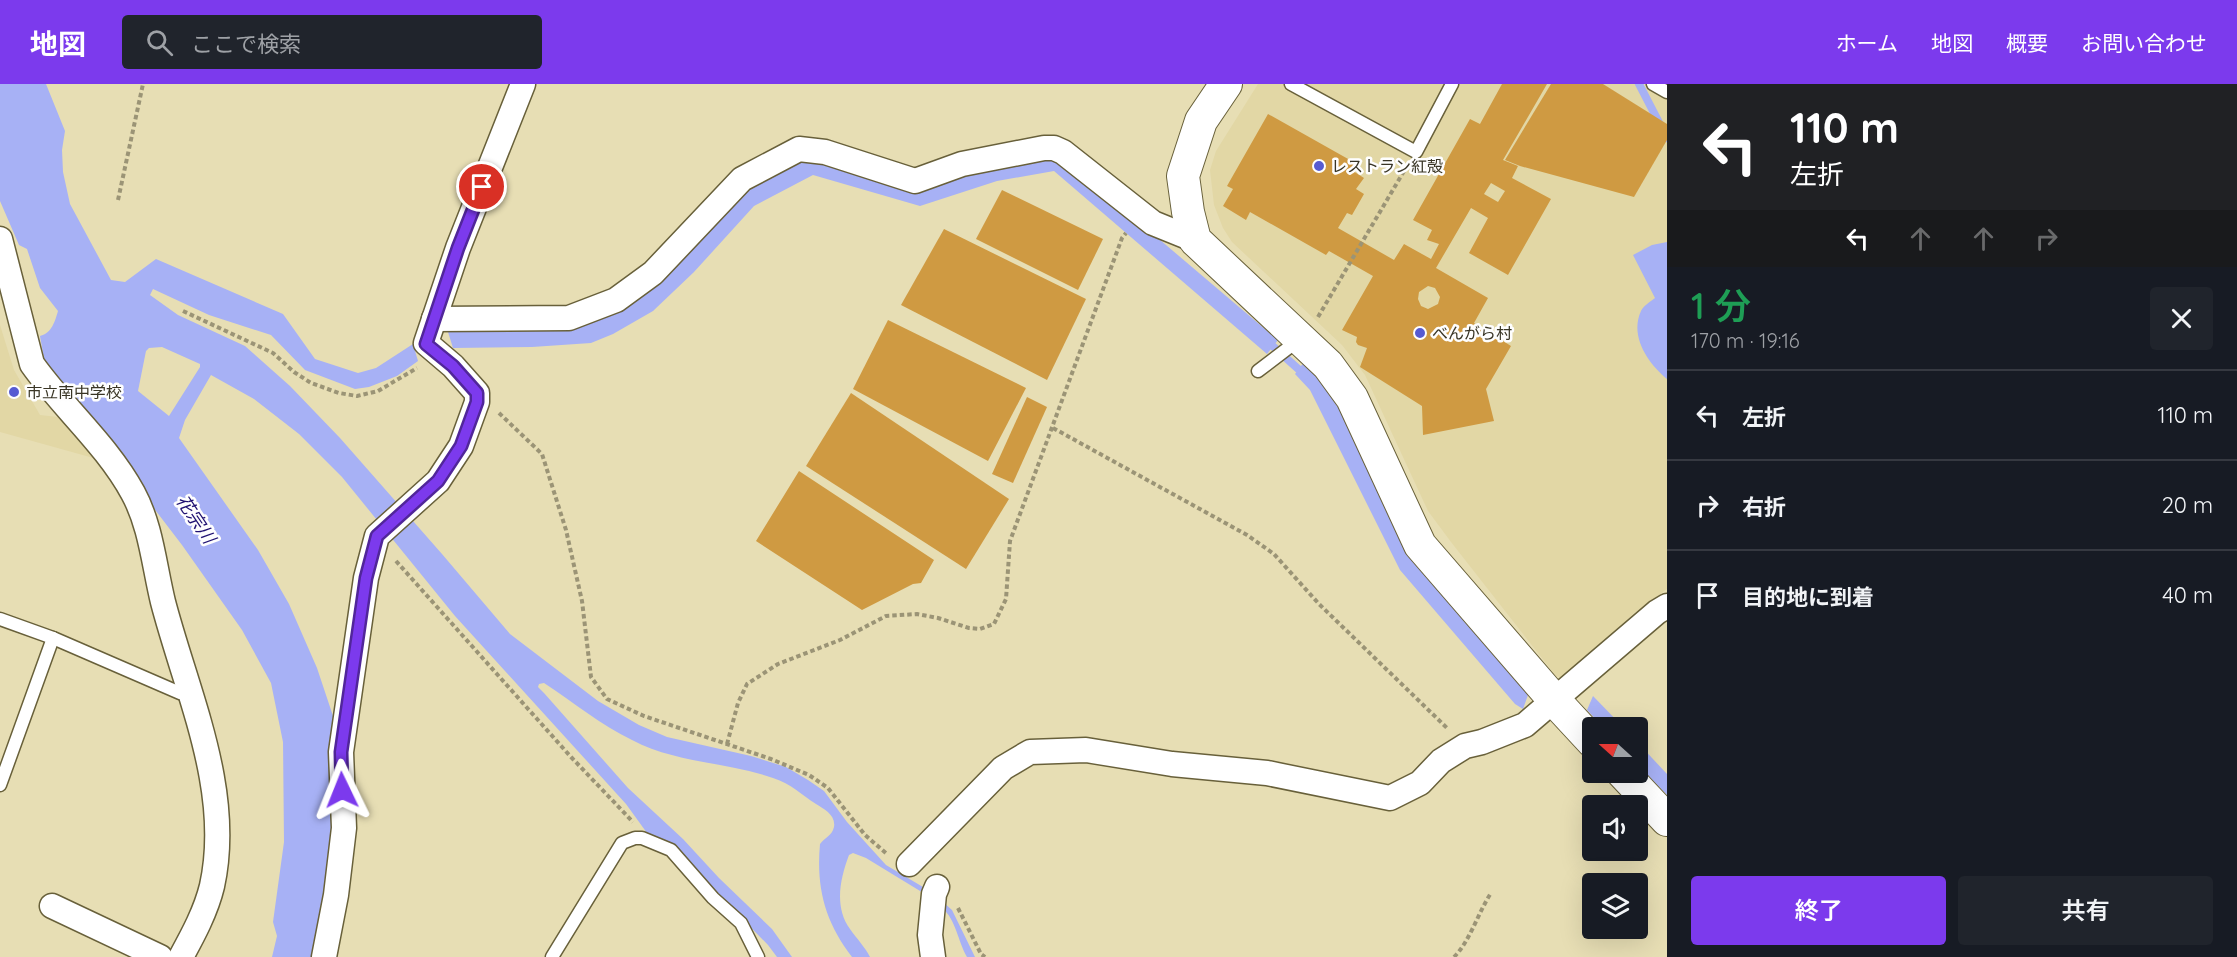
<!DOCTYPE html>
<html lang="ja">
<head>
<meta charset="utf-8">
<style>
  :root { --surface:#171b24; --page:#20242c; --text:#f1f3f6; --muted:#9ea1a6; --line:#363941; --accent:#7c3aed }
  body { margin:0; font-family:Quicksand,"Noto Sans JP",sans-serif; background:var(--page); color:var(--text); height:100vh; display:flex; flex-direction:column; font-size:22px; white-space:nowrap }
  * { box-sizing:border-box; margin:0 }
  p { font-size:20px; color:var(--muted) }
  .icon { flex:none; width:33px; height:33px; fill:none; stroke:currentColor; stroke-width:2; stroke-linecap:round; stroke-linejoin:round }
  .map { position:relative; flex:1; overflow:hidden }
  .sheet { display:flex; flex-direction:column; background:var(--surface); width:570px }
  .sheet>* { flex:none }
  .top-card { background:#202124; color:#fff; overflow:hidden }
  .needle { width:39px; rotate:291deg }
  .tools { position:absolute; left:1582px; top:633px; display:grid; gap:12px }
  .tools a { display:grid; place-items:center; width:66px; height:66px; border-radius:6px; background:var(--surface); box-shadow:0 6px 24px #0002; font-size:30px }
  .pin { position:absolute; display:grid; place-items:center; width:51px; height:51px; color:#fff; margin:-26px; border:3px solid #fff; border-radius:50%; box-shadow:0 2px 6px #0007 }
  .me { position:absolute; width:66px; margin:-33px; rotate:358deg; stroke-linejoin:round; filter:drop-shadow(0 0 4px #0008) }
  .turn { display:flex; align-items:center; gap:21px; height:126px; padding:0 24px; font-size:27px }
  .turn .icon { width:78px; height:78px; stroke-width:2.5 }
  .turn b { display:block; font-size:42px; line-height:51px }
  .lanes { display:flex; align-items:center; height:57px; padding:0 24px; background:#0003; justify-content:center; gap:30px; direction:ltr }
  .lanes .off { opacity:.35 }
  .round { display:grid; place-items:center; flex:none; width:63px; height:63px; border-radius:6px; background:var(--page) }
  .summary { display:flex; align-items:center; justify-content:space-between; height:102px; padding:0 24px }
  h1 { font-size:36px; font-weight:600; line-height:45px; color:#1e9e55 }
  .cta { display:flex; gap:12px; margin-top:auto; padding:12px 24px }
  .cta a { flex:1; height:69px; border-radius:6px; background:var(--accent); color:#fff; font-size:24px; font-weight:600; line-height:69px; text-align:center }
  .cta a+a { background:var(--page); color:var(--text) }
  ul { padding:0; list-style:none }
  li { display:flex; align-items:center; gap:18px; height:90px; padding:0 24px; border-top:2px solid var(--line) }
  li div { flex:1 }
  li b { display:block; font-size:22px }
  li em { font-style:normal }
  header { display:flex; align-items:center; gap:36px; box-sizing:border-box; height:84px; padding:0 30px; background:var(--accent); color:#fff }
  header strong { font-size:28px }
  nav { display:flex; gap:33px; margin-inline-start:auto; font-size:21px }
  .search { width:420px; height:54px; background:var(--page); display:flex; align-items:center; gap:15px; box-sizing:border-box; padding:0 21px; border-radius:6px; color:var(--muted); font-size:22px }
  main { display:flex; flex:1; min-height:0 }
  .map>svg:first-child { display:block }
</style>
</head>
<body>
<header>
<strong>地図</strong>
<div class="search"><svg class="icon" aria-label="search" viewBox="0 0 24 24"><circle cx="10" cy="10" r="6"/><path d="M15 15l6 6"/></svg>ここで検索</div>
<nav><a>ホーム</a><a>地図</a><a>概要</a><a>お問い合わせ</a></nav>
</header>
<main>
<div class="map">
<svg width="1667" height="873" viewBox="0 0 1667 873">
  <rect width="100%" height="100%" fill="#e7deb4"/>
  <g fill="#e2d7a5">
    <polygon points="1258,0 1639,0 1667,12 1667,505 1634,529 1564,595 1556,592 1451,458 1428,427 1365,291 1342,261 1232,158 1223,144 1214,121 1210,86 1216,67"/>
    <polygon points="0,241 14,286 40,331 58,333 97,375 0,348"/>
  </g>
  <g fill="#a7b1f5" fill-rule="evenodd">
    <path d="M0,0H46L65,47L62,66L63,88L70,120L111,196L125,198L156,175L283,230L315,275L358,289L376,284L413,260L418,277L397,292L369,303L355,305L305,286L271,251L209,231L153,205L150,211L178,231L245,262L290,302L340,354L442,470L510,550L598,617L639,641L667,653L751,672L786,683L808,696L824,707L847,738L886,781L928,806L925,810L866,774L853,769L849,771C840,795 834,823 850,845C857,855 865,863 870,873H852C825,838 816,804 820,760C825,753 832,752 834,743C836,731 824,725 816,720C800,710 792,700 773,694C727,678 675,679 632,656C601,641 573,618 544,599L539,600L538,603L544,609L628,704L683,755L719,794L772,845L792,873H777L768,861L670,760L647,749L626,720L455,532L342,393L299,350L254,315L211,291L185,336L179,354L258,466L289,520L317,584L333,632L336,754L317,873H272L277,852L273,838L284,758L283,658L271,599L242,546L182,461L71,316L44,275L40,252C52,249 55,237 58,227L40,204L27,165L19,161L0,117ZM162,263L200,280V283L169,332L138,307L146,267L149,264Z"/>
    <polygon points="1047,70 1067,77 1278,256 1267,270 1054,87 997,97 920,122 813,91 754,122 694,188 653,227 613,250 591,259 532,263 453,264 448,248 563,241 741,109 808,74 899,99"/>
    <path d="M1667,158V295C1649,280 1629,253 1641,227C1643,222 1650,218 1655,214L1633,171L1652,161Z"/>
    <polygon points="1304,278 1316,288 1343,331 1399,451 1424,489 1528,611 1523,625 1515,620 1400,486 1310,306 1295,290"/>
    <polygon points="1593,612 1623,643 1603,643 1587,626"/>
    <polygon points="1638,659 1667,690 1667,711 1638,681"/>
    <path d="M944,819L952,826L975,873H967C958,858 956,835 942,824Z"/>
  </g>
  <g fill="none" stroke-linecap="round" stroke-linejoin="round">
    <g stroke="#a7b1f5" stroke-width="8">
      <polyline points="1639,0 1667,54"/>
      <polyline points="1267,257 1305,291"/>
    </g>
  </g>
  <g fill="#cf9a42" fill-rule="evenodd">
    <path d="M1502,0H1547L1503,76L1518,82L1512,94L1551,115L1508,191L1469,169L1488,134L1471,124L1436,184L1488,214L1474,239L1511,262L1486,305L1494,337L1423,351L1422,322L1360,283L1367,264L1358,261L1356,258L1357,253L1342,246L1373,192L1329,167L1326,171L1250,128L1246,136L1223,122L1233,105L1227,102L1268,30L1357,80L1353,87L1364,94L1356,105L1364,110L1352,131L1347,129L1338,144L1394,176L1404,160L1431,175L1439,160L1427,156L1432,146L1413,136L1470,35L1480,40ZM1491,99L1505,107L1498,118L1484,110ZM1428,202L1435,204L1440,213L1438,220L1428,225L1421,222L1418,215L1419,208Z"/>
    <polygon points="1551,0 1603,0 1667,40 1667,56 1634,113 1520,82 1505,76"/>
    <polygon points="1002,106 1103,155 1078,206 976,155"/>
    <polygon points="944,145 1086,215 1047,296 901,221"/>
    <polygon points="888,236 1026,304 988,377 853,305"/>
    <polygon points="851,309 1009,415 966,485 806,382"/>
    <polygon points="1027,313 1047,323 1013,399 992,390"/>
    <polygon points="799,387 934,476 921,499 913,500 862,526 756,457"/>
  </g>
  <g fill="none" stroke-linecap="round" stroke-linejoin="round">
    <defs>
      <g id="service">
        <polyline points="1291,0 1416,68 1452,0"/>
        <polyline points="1653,0 1667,8"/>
        <polyline points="1258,287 1300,255"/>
        <polyline points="0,535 53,554 180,609"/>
        <polyline points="0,701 53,554"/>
        <polyline points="552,873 622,759 635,754 642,754 671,766 713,814 741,839 758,873"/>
      </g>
      <g id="minor">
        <path d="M0,155L32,280C63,324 107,361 133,409C151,442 154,481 163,518C187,610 233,706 212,802C206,827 193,851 181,873"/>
        <polyline points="434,235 569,234 616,216 653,189 742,95 799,65 825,68 915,97 962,80 1044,64 1054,64 1063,68 1153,139 1195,156"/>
        <polyline points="909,780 1003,684 1030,668 1086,666 1172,680 1267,689 1390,714 1420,699 1441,677 1465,662 1482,658 1525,641 1657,528 1667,522"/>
        <polyline points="52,822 160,873"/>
        <polyline points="324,873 336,811 344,744 341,668 366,494 377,452 438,397 461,362 477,318 477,309 453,282 426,259 458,164 523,0"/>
        <polyline points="933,873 930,851 934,810 937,803"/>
      </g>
      <g id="tertiary">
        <polyline points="1226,0 1201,37 1183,92 1188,128 1195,156 1328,281 1352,314 1420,461 1555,617 1593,658"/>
        <polyline points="1622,688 1667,736"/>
      </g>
    </defs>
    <use href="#service" stroke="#68603a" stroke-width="15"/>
    <use href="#minor" stroke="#68603a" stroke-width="27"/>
    <use href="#tertiary" stroke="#68603a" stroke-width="34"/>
    <g stroke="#9b9476" stroke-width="4" stroke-dasharray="4.5 3" stroke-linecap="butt">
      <polyline points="118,116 143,0"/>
      <polyline points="183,227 273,269 294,288 311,299 339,309 357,312 378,307 417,284"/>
      <polyline points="1318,233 1407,82"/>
      <polyline points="499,329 542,370 566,446 582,517 591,593 607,615 644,632 771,675 809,691 828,704 865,751 887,770"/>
      <polyline points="1053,344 1247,451 1274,470 1319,520 1447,644"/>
      <polyline points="396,477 571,673 633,738"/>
      <polyline points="727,660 738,619 747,600 778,580 840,556 886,532 917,530 938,534 969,544 980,545 994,540 1006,515 1010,457 1122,154 1126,149"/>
      <polyline points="958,824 981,870 985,873"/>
      <path d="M1454,873C1470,857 1478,829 1491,809"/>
    </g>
    <use href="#service" stroke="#fff" stroke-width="12"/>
    <use href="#minor" stroke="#fff" stroke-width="24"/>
    <use href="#tertiary" stroke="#fff" stroke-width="32"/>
  </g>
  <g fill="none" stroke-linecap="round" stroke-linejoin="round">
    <defs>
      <polyline id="route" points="342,706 341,668 366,494 377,452 438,397 461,362 477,318 477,309 453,282 426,260 458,164 482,103"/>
    </defs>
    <use href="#route" stroke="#51269a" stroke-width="15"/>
    <use href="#route" stroke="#7c3aed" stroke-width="10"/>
  </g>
  <g fill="#575bd2" stroke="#fefefe" stroke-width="2">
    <circle cx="1319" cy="82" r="6"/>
    <circle cx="1420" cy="249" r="6"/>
    <circle cx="14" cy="308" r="6"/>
  </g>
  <g text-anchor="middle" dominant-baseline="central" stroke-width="5" stroke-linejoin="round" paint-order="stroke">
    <g font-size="16" fill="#393525" stroke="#fefefe" text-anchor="start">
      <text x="1331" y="82">レストラン紅殻</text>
      <text x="1432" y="249">べんがら村</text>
      <text x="26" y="308">市立南中学校</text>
    </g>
    <g font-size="18" font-style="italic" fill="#1e1071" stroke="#fefefe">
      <text transform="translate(196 435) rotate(56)">花宗川</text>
    </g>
  </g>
</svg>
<div class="tools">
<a><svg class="needle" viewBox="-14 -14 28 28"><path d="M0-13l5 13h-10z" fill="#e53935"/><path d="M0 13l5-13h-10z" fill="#9ea1a6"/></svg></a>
<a><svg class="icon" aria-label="sound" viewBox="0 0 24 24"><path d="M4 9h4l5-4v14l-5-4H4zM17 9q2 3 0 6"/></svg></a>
<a><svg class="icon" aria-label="layers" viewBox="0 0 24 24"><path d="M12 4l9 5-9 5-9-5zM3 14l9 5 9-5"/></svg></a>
</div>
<div class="pin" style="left:482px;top:103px;background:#d93025"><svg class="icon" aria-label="arrive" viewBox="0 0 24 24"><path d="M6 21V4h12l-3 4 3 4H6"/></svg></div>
<svg class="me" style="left:342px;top:706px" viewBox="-20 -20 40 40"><path d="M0-17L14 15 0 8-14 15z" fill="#7c3aed" stroke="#fff" stroke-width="4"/></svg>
</div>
<section class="sheet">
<div class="top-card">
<div class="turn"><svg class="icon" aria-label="left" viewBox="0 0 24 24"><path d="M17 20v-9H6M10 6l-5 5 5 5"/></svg><div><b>110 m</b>左折</div></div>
<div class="lanes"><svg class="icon" aria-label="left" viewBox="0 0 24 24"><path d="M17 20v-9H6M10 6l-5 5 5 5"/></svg><svg class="icon off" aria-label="ahead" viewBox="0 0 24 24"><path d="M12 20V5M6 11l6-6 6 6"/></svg><svg class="icon off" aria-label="ahead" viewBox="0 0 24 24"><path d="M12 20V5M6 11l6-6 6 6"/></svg><svg class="icon off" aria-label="right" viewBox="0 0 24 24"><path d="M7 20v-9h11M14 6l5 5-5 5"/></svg></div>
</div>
<div class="summary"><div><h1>1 分</h1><p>170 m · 19:16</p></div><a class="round"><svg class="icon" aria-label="close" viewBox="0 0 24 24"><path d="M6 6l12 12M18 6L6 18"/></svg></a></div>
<ul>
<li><svg class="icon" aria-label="left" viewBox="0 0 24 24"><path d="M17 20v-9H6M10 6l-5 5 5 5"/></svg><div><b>左折</b></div><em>110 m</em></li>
<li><svg class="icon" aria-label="right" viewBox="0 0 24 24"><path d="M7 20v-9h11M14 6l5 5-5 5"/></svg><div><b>右折</b></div><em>20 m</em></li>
<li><svg class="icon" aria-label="arrive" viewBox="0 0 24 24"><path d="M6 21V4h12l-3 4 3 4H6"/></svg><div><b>目的地に到着</b></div><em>40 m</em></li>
</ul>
<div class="cta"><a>終了</a><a>共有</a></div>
</section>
</main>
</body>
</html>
